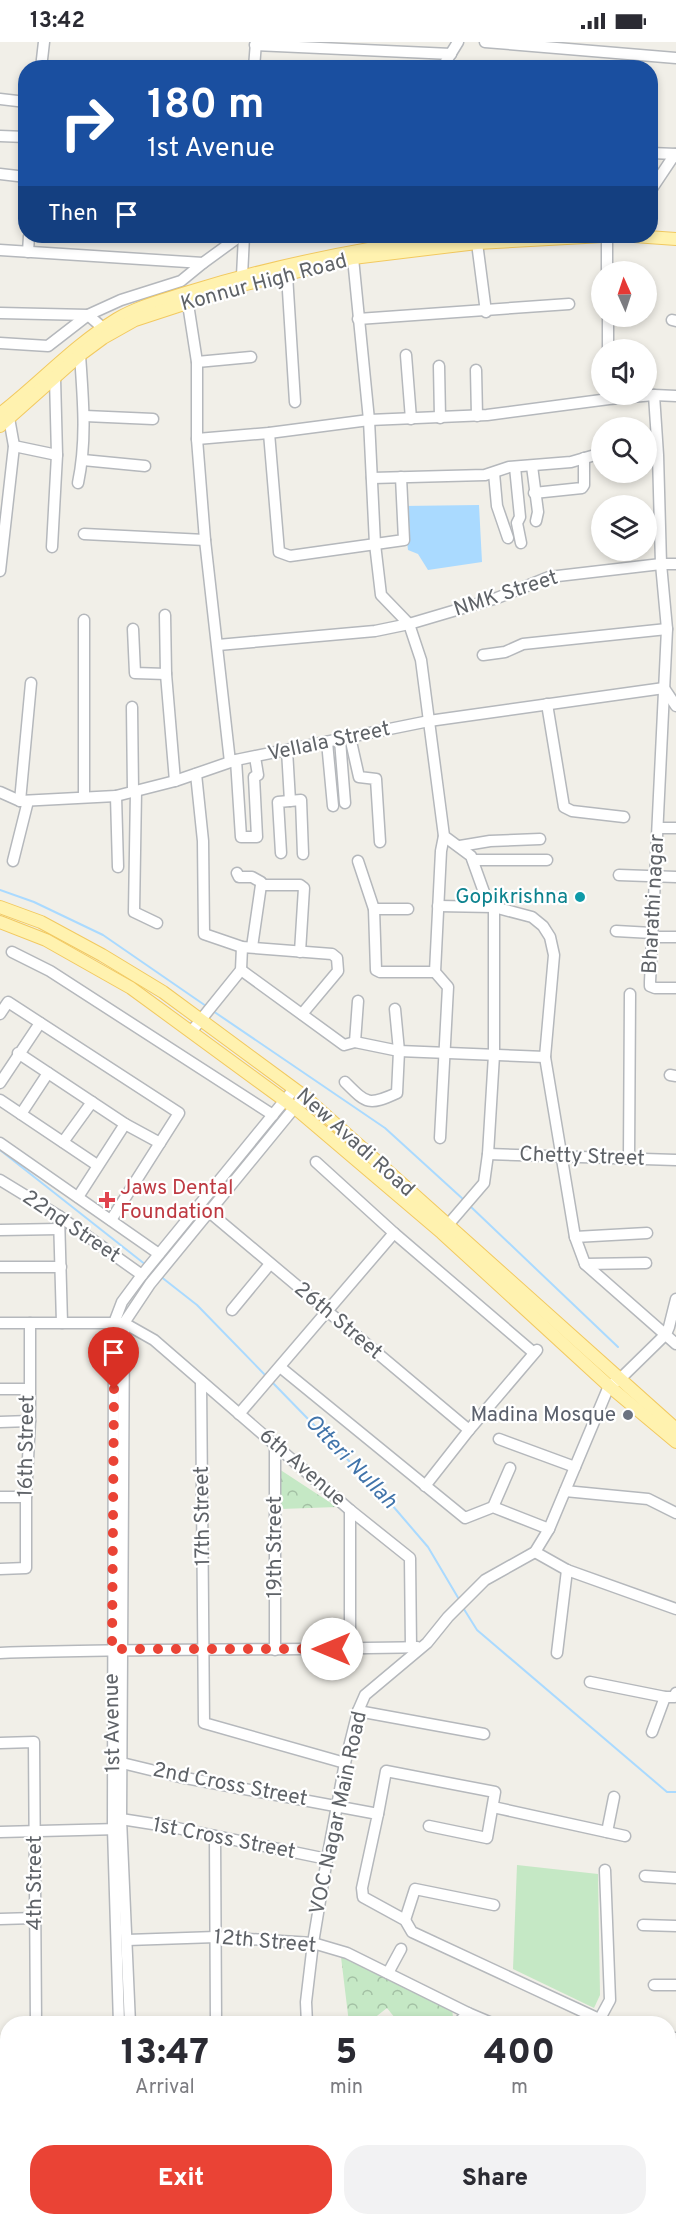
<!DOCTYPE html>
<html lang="en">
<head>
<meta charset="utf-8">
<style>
  :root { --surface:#fff; --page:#f2f2f3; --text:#2b2b33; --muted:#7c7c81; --accent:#ea4335 }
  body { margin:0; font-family:Overpass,sans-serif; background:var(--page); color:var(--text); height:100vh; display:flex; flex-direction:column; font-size:22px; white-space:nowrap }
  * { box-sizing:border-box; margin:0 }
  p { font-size:20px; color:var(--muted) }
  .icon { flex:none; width:33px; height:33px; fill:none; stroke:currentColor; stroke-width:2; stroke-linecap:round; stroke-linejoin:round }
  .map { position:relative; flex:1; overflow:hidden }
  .details { position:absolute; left:0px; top:1974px; width:676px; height:210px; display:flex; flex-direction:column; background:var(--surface); border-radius:24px 24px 0 0; box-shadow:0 3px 9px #0003 }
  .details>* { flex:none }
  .top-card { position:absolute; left:18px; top:18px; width:640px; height:183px; border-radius:24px; box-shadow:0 3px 9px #0003; background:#1a4fa0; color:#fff; overflow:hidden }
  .needle { width:39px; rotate:357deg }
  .controls { position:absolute; left:591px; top:219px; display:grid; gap:12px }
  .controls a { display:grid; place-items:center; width:66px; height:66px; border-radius:50%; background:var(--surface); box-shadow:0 3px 9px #0003; font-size:30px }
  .pin { position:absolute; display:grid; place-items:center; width:51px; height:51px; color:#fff; margin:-62px -26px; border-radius:50% 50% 50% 0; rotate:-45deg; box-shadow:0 0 6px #0007 }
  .pin .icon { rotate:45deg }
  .me { position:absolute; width:66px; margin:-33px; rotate:270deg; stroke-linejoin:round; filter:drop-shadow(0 0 4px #0008) }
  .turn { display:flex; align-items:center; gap:21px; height:126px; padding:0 30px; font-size:27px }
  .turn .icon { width:78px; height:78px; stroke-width:2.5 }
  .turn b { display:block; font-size:42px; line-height:51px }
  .then { display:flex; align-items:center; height:57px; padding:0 30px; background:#0003; gap:12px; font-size:22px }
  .eta { display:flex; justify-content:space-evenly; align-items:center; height:102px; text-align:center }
  .eta b { font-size:36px; font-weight:800; line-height:42px }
  .button { display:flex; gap:12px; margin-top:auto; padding:12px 30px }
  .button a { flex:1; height:69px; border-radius:24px; background:var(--accent); color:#fff; font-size:24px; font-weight:800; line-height:69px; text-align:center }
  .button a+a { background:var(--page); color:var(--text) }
  .status { display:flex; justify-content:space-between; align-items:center; height:42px; padding:0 30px; background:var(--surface); direction:ltr }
  .status svg { height:16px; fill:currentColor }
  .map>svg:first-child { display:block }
</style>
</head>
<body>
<div class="status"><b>13:42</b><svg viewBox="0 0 49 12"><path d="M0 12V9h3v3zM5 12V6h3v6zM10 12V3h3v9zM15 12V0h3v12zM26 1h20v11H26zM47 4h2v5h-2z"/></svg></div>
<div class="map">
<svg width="676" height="2184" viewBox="0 0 676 2184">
  <defs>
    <pattern id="park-crowns" width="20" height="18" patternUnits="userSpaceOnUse" patternTransform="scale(1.5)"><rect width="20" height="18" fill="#c5e8c5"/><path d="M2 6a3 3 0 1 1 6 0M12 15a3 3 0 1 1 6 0" fill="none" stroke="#a3c0a4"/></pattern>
  </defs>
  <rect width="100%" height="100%" fill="#f1efe8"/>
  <polygon fill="#e1ded6" points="93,2176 191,2177 195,2182 192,2184 89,2184 87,2181"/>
  <polygon fill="#c5e8c5" points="517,1823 598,1832 600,1953 594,1966 513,1927"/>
  <g fill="url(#park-crowns)">
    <polygon points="279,1427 337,1465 281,1467"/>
    <polygon points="341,1915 452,1967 453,1975 446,1981 399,1981 387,1966 368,1981 349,1981"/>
  </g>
  <polygon fill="#aadaff" points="479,463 482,520 428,528 418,512 408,508 403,464"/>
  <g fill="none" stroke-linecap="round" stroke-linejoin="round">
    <g stroke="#aadaff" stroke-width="2">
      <polyline points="0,848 34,860 103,893 206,964"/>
      <polyline points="213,969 385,1086 464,1158"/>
      <polyline points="0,1108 146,1223"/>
      <polyline points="470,1164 618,1305"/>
      <polyline points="160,1234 197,1263 267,1335"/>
      <polyline points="271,1339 392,1463 428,1505 460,1559"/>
      <polyline points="462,1564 477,1588 667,1750 676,1750"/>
    </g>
    <defs>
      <g id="minor">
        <polyline points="485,0 676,16"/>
        <polyline points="255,3 451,12"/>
        <polyline points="41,26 44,0"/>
        <polyline points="254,26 256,0"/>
        <polyline points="442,26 458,0"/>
        <polyline points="0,57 26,60"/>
        <polyline points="0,94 26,95"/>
        <polyline points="651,111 676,112"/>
        <polyline points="0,132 26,135"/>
        <polyline points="651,148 675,112"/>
        <polyline points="607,194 607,230"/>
        <polyline points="477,201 486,270"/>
        <polyline points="0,208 203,221 240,194"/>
        <polyline points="28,210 29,194"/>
        <polyline points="353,216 369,378 375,502 381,553 409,582 421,618 444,794 471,814 485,853 494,865 494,1013 488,1112 484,1141 447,1184"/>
        <polyline points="287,233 295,360"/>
        <polyline points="242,234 244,194"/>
        <polyline points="188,262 197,320 197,397 205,498 230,720"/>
        <polyline points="0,271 88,273 103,286"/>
        <polyline points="608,274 608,308"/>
        <polyline points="358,277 569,262"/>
        <polyline points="672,278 676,279"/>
        <polyline points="0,301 48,304 88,273 121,258 181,239 203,221"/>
        <polyline points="406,313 411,377"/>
        <polyline points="197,320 251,315"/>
        <polyline points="439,324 440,376"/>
        <polyline points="476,328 477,374"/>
        <polyline points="654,353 658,413 661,522 667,587 650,940 650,944 655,946 676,946"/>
        <polyline points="85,374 153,377"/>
        <polyline points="269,391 279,510 290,514 404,498 401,435"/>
        <polyline points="197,397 269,391 369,378 487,373 609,357 654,353 676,354"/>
        <polyline points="14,404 57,413"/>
        <polyline points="83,418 145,424"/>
        <polyline points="532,424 538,470 536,479"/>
        <polyline points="515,425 520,475 517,481 521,501"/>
        <polyline points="494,431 497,464 508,496"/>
        <polyline points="372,436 485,433 509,425 571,420 602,411"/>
        <path d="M78,441C87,398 83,357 80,313"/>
        <polyline points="534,451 582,446 584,443 584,416"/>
        <polyline points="84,492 205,498"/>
        <polyline points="52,505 57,413 55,336"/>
        <polyline points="0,529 14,404 9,376"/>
        <polyline points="165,573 166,632 175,739"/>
        <polyline points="133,587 135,631 166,632"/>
        <polyline points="218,603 375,589 409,582 497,556 549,535 661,522 676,522"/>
        <polyline points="483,613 505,610 523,602 667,587"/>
        <polyline points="664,646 676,664"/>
        <polyline points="547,662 564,765 572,769 624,775"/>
        <polyline points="132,665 133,749"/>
        <polyline points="350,695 359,735 376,737 380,800"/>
        <polyline points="340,698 345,761"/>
        <polyline points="327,700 333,764"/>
        <polyline points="287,708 290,759"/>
        <polyline points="236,718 241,795 257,795 254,735 258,733 255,715"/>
        <polyline points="196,732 203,799 204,892 242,905 332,912 337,916 338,929 302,972"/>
        <polyline points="136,749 134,870 157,881"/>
        <polyline points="0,750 20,759 116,754 175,739 236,718 429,679 664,646"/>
        <polyline points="116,754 118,825"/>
        <polyline points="84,755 84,578"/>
        <polyline points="20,759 31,641"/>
        <polyline points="658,786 676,786"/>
        <polyline points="460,804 490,799 540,797"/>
        <polyline points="281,811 278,760 301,758 303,812"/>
        <polyline points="473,818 547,818"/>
        <polyline points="13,819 28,759"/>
        <polyline points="358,819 374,867 376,928 380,930 435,930"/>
        <polyline points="237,831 239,835 252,835 261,840 261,843 300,843 304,846 300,910"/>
        <polyline points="619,833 676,835"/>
        <polyline points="438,864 494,865 532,875 543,884 550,895 554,913 545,1015 575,1195 585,1222 676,1302"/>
        <polyline points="374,867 408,867"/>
        <polyline points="616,889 652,891"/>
        <polyline points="652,895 676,895"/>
        <polyline points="252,905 261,843"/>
        <polyline points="12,910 50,929 273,1073"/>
        <polyline points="241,928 344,1003 355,1000 399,1009 545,1015"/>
        <polyline points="0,972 8,960 179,1071 111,1178"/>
        <polyline points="191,990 241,928 242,905"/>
        <polyline points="355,1000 358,959"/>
        <polyline points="18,1011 125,1082 160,1101"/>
        <polyline points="670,1033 676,1034"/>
        <path d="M345,1040C367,1062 368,1064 397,1051L399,1009L395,967"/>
        <polyline points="0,1041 40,981"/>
        <polyline points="0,1058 97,1123"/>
        <polyline points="21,1072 48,1031"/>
        <polyline points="440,1096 448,945 435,930 441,809 444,794"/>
        <polyline points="63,1100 92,1060"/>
        <polyline points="0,1101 159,1212"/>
        <polyline points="488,1112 676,1118"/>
        <polyline points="629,1116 630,952"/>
        <polyline points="316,1120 394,1191 534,1311"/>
        <polyline points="0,1138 59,1174 142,1233"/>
        <polyline points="78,1155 125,1082"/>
        <polyline points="208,1169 469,1388"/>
        <polyline points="59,1174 62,1281"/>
        <polyline points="0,1188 59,1187"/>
        <polyline points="575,1195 647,1191"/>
        <polyline points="585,1222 646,1221"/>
        <polyline points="0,1225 61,1225"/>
        <polyline points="232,1268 270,1222"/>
        <polyline points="0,1281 124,1281 154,1298 350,1468 410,1516 411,1606"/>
        <polyline points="280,1325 465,1476 493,1465 549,1487"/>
        <polyline points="201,1339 204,1681 345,1721"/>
        <polyline points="0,1347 29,1347"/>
        <polyline points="239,1372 394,1191"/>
        <polyline points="0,1380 30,1379"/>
        <polyline points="499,1397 575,1425"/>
        <polyline points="275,1403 275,1608"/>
        <polyline points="425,1444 469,1388 537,1308"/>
        <polyline points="565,1449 648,1457 676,1471"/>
        <polyline points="0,1455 26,1455"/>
        <polyline points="493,1465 510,1426"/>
        <polyline points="350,1468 350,1607"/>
        <polyline points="535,1510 567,1528 676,1567"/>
        <polyline points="0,1527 26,1526 26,1455 30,1379 30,1281"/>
        <path d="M0,1611C139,1606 278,1609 417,1605"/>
        <polyline points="557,1611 567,1528"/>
        <polyline points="590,1640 665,1655"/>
        <polyline points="358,1669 484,1692"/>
        <polyline points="652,1690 665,1655 674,1655 676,1651"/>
        <polyline points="0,1701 34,1700 36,1982"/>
        <polyline points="122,1721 180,1735 378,1772 362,1846 363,1855 405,1878 412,1890 599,1977"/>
        <polyline points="493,1765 625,1794"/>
        <polyline points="378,1772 386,1729 495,1750 487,1796 429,1784"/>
        <polyline points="121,1777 172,1785 327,1817"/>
        <polyline points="0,1790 119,1787"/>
        <polyline points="607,1790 614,1755"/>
        <polyline points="215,1794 216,1982"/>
        <polyline points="645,1834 676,1836"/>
        <polyline points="0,1877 35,1876"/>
        <polyline points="405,1878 415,1847 494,1863"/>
        <polyline points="643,1883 676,1884"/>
        <polyline points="127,1898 216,1895 313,1901 347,1911 468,1971 494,1982"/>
        <polyline points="388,1931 401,1907"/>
        <polyline points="654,1943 676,1943"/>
        <polyline points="119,1982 113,1787 114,1281 122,1260 142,1233 294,1047"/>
        <polyline points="130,1982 121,1777 124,1281 150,1242 304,1054"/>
        <polyline points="307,1982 306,1960 313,1901 327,1817 345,1721 358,1669 365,1653 427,1601 448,1575 485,1538 535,1510 549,1487 609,1344 620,1337 666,1292 669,1285 676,1257"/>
        <polyline points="457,1982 468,1971"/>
        <polyline points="597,1982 610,1958 605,1828"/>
        <polyline points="669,1997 676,1996"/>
        <polyline points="0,2114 8,2114"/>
        <polyline points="669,2121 676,2122"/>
        <polyline points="332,2176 339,2184"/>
        <polyline points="69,2184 81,2176"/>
        <polyline points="354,2184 364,2176"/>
        <polyline points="498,2184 507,2176"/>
        <polyline points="629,2184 629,2176"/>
        <polyline points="676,2184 676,2178"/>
      </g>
      <g id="major">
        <polyline points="634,194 676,197"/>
        <path d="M0,372C40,341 73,304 117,277C139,264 165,258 189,250C275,223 363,206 452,194"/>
        <polyline points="0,384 80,313 103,296 135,278 242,243 353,216 477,201 603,194"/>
        <polyline points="0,865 41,880 102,913 163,950 304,1054 676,1387"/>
        <polyline points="0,880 46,898 131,946 295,1066 442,1191 609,1344 676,1400"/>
        <polyline points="207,2184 218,2176"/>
        <polyline points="223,2184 229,2176"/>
      </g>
    </defs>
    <use href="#minor" stroke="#b5b8bc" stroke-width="13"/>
    <use href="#major" stroke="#f2c960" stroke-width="14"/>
    <use href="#minor" stroke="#fff" stroke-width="10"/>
    <use href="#major" stroke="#fff2af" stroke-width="12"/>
  </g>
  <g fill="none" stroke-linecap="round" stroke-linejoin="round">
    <polyline stroke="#ea4335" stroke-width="10" stroke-dasharray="0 18" points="114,1347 112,1607 332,1607"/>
  </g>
  <circle fill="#0f9aa8" stroke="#fff" stroke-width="2" cx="580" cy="855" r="6"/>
  <path fill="#e0444e" stroke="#fff" stroke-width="2" d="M104 1149h6v6h6v6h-6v6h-6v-6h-6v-6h6z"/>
  <circle fill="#6b7280" stroke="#fff" stroke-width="2" cx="628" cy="1373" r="6"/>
  <g text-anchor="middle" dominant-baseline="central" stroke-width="4.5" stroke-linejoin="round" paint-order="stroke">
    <g font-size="21" fill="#5f6368" stroke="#fff">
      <text transform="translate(264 241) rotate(-15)">Konnur High Road</text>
      <text transform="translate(506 552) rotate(-18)">NMK Street</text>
      <text transform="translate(329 700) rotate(-12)">Vellala Street</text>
      <text transform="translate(654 862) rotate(-87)">Bharathi nagar</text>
      <text transform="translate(355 1101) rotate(42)">New Avadi Road</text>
      <text transform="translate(582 1115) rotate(2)">Chetty Street</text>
      <text transform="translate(71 1185) rotate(34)">22nd Street</text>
      <text transform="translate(338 1279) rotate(40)">26th Street</text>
      <text transform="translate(27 1404) rotate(-89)">16th Street</text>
      <text transform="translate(302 1426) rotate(41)">6th Avenue</text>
      <text transform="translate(203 1474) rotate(-91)">17th Street</text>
      <text transform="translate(275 1505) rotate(-90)">19th Street</text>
      <text transform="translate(113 1681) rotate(-91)">1st Avenue</text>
      <text transform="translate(230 1743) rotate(11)">2nd Cross Street</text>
      <text transform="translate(339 1771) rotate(-78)">VOC Nagar Main Road</text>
      <text transform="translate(224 1797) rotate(11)">1st Cross Street</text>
      <text transform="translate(35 1841) rotate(-90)">4th Street</text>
      <text transform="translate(265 1900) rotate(5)">12th Street</text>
    </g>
    <g font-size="21" fill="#0d838f" stroke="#fff" text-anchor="end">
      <text x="568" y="855">Gopikrishna</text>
    </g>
    <g font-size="21" fill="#be3a42" stroke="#fff" text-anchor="start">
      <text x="120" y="1146">Jaws Dental<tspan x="120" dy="24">Foundation</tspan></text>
    </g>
    <g font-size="21" fill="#5b616d" stroke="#fff" text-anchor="end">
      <text x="616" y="1373">Madina Mosque</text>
    </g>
    <g font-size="22" font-style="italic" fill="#4174aa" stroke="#fff">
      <text transform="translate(350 1420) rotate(46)">Otteri Nullah</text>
    </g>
  </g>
</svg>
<div class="controls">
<a><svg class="needle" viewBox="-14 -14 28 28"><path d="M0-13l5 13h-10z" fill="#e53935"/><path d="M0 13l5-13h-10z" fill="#7c7c81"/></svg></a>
<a><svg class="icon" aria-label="sound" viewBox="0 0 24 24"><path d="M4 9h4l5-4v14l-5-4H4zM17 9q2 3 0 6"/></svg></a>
<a><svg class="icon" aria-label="search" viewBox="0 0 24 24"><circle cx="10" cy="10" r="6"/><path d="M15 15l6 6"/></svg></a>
<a><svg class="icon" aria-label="layers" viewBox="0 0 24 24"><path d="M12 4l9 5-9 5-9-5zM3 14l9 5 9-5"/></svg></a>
</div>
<div class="pin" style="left:114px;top:1347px;background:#d93025"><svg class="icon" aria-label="arrive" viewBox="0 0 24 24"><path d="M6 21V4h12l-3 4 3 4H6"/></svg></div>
<svg class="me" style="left:332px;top:1607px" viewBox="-20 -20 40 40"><circle r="19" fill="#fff"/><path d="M0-13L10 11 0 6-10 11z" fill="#ea4335"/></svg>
<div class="top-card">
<div class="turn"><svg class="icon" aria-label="right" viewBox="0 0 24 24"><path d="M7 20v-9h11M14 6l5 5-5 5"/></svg><div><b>180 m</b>1st Avenue</div></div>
<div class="then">Then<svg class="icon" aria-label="arrive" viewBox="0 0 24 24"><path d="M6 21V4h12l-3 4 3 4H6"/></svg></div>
</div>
<section class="details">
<div class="eta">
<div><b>13:47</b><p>Arrival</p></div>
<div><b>5</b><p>min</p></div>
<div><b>400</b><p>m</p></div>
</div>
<div class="button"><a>Exit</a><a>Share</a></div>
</section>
</div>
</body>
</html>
